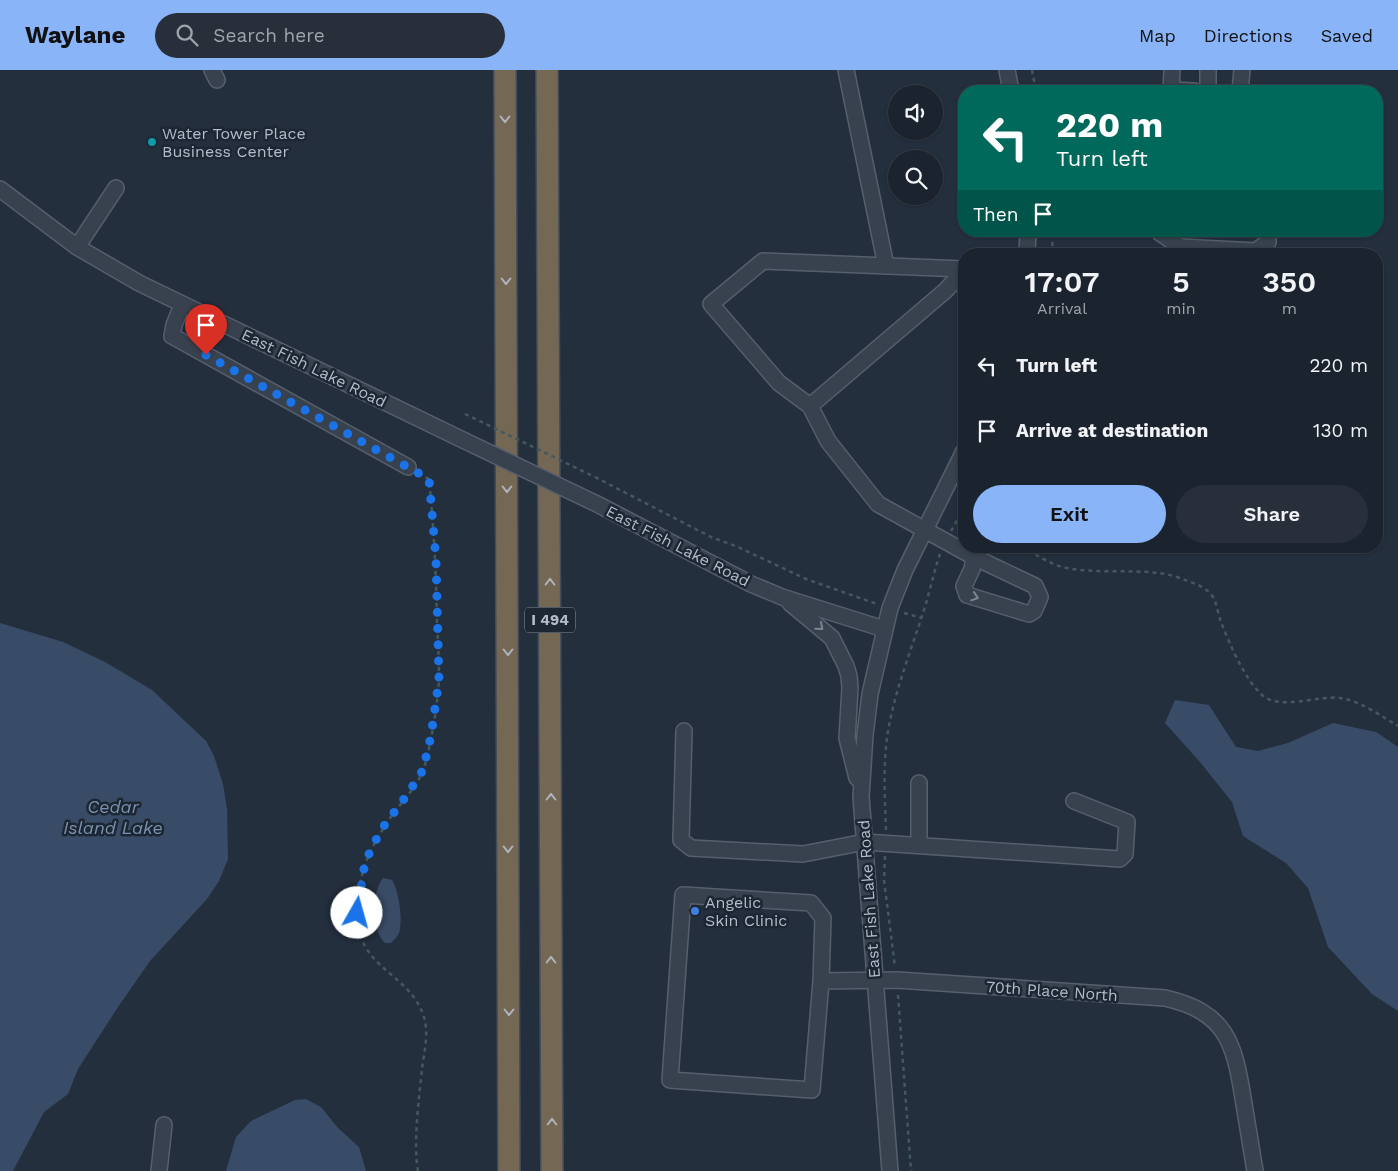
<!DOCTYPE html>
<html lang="en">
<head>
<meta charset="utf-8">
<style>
  :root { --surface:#1b232e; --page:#282f3a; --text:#f1f3f6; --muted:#a0a4aa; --line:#39404a; --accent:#8ab4f8 }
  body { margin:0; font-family:"Work Sans",sans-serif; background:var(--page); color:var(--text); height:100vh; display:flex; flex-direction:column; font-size:19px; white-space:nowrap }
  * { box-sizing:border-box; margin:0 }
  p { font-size:16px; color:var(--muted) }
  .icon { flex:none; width:28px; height:28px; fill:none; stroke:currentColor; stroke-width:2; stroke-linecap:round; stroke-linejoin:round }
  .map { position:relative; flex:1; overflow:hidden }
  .side { position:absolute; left:958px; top:178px; width:425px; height:305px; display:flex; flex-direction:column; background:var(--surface); border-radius:20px; box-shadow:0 1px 4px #0004,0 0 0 1px var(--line) }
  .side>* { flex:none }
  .top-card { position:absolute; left:958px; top:15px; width:425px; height:152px; border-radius:20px; box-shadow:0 1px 4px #0004,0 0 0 1px var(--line); background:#00695c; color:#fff; overflow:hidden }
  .fabs { position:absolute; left:888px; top:15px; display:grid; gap:10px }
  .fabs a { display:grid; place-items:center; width:55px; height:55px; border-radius:50%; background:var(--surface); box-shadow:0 1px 4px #0004,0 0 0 1px var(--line); font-size:25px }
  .pin { position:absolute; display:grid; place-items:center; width:42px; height:42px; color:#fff; margin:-51px -21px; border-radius:50% 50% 50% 0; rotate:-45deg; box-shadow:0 0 5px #0007 }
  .pin .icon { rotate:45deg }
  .me { position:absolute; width:55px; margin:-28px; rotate:7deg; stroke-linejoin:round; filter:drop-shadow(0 0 4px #0008) }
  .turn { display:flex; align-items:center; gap:18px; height:105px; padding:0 15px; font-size:22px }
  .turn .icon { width:65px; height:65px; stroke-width:2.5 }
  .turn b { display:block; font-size:35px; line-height:42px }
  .then { display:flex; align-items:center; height:48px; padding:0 15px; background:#0003; gap:10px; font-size:19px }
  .eta { display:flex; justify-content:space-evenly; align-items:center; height:85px; text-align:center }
  .eta b { font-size:30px; font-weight:600; line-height:35px }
  .cta { display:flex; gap:10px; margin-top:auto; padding:10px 15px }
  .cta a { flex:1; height:58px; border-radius:30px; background:var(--accent); color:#111; font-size:20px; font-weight:600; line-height:58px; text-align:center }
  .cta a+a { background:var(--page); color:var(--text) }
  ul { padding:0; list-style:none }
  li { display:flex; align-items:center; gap:15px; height:65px; padding:0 15px }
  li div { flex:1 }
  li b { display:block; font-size:19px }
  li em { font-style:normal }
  header { display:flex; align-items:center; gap:30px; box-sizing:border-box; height:70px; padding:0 25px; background:var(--accent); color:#111 }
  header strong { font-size:24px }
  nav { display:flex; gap:28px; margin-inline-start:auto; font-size:18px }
  .search { width:350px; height:45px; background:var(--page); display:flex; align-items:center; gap:12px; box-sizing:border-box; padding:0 18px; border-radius:28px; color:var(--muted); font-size:19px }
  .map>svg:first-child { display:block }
</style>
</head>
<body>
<header>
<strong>Waylane</strong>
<div class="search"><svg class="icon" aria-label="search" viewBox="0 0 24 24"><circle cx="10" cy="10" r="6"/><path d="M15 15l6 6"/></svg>Search here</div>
<nav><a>Map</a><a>Directions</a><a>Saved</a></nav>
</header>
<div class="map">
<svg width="1398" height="1101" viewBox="0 0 1398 1101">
  <rect width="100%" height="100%" fill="#242f3e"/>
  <g fill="#394c67">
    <polygon points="0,553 63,572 105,592 152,620 206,671 214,686 223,714 227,739 228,789 219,811 207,829 150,891 118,937 78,999 68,1024 44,1042 13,1101 0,1101"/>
    <polygon points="1175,630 1209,635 1236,677 1258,681 1288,673 1333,653 1376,662 1398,677 1398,941 1372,924 1328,877 1308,818 1286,793 1243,766 1232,732 1200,692 1165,653"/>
    <path d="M383,808L392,810C399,821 403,851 399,863C397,867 394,870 391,873H385C370,858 371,824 383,808Z"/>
    <polygon points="306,1029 321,1037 338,1058 359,1077 366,1101 226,1101 236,1067 251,1051 295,1030"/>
  </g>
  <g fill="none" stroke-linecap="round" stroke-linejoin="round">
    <defs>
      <g id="minor">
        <polyline points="212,0 217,10"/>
        <polyline points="846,0 886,196"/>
        <polyline points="1007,0 1011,21"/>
        <polyline points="1171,20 1194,21"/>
        <polyline points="1171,21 1172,0"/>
        <polyline points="1208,21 1208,0"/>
        <polyline points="1240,21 1242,0"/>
        <polyline points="0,119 77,177 139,213 463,370"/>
        <polyline points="1160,161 1160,163 1181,177 1256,181 1268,172 1268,161"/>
        <polyline points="77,177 116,118"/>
        <polyline points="1027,184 1028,161"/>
        <polyline points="964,199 763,191 711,234 779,313 810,336 828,371 878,434 974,487 1035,516 1040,527 1034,541 1029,544 967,525 964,516 972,499 974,487"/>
        <polyline points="182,235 174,255 172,266 408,397"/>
        <polyline points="810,336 945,221 964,201"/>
        <polyline points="597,434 751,514 782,527 884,559"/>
        <polyline points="790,533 832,568 846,596 849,606 850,618 847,668 857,708"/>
        <polyline points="684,661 681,770 691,778 803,784 865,772 1120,789 1125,784 1127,752 1074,731"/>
        <polyline points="919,775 919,713"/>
        <path d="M821,911L823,848L811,833L683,825L670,1010L812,1020L821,911L897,910L1165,928C1226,942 1234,972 1243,1028C1247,1053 1251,1077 1255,1101"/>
        <polyline points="159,1101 164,1055"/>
        <polyline points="890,1101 861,727 865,665 870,624 890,538 905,500 964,381"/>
      </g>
      <g id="highway">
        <polyline points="505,0 509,1101"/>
        <polyline points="547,0 552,1101"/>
      </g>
    </defs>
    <use href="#minor" stroke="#565f6c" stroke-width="18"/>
    <use href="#highway" stroke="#434c59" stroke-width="24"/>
    <g stroke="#44595c" stroke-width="2.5" stroke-dasharray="4 4" stroke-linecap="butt">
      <polyline points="1032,0 1036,21"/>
      <polyline points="1052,184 1053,161"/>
      <polyline points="595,407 711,467 738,477 806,509 877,534"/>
      <polyline points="951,461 964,438"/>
      <path d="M1022,476C1033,483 1044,490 1056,495C1085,505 1127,499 1158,503C1171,504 1186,510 1198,515C1204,518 1209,521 1213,527C1217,534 1218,544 1221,552C1230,575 1244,608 1262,625C1279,641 1318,625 1340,628C1361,631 1381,646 1398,656"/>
      <polyline points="904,543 922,548"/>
      <path d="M886,760C885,729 883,699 887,668C893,626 909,586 922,546C929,526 933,504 940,484"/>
      <polyline points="885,786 884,810 895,897"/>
      <polyline points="898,925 911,1101"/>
      <path d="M418,1101C413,1073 419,1028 422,999C424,983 429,963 424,947C409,901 357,900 357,843C357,802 373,770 397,739C406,727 419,713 424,698C431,675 438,633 439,609C439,590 438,571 437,552C436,504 434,457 429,409L420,404"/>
    </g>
    <use href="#minor" stroke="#38414e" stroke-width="15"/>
    <use href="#highway" stroke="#746855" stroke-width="21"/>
    <defs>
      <polyline id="minor-bridge" points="463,370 597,434"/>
    </defs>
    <use href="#minor-bridge" stroke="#565f6c" stroke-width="18" stroke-linecap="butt"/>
    <polyline stroke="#44595c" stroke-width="2.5" stroke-dasharray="4 4" stroke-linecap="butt" points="465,344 595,407"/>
    <use href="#minor-bridge" stroke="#38414e" stroke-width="15"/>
  </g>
  <defs><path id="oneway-chevron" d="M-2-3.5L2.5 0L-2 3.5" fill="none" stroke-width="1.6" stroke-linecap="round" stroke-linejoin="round" transform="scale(1.25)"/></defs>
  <g stroke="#aeb4bd">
    <use href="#oneway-chevron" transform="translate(505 49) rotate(90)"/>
    <use href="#oneway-chevron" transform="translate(506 211) rotate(90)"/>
    <use href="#oneway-chevron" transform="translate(507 419) rotate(90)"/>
    <use href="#oneway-chevron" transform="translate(550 512) rotate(-90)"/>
    <use href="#oneway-chevron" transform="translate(508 582) rotate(90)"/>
    <use href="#oneway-chevron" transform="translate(551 727) rotate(-90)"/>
    <use href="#oneway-chevron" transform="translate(508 779) rotate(90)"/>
    <use href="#oneway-chevron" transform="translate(551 890) rotate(-90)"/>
    <use href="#oneway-chevron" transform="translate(509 942) rotate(90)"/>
    <use href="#oneway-chevron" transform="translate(552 1052) rotate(-90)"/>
  </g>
  <g stroke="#7c8592">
    <use href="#oneway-chevron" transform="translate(975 527) rotate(18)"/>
    <use href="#oneway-chevron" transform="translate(820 557) rotate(40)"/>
  </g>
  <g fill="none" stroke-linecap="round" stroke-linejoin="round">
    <polyline stroke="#1a73e8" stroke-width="9" stroke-dasharray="0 16.2" points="206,285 429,409 436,489 439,610 431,666 423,700 407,725 381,760 365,792 357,843"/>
  </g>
  <circle fill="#0f9aa8" stroke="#1d2633" stroke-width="2" cx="152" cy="72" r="5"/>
  <circle fill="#3f7fe0" stroke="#1d2633" stroke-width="2" cx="695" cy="841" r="5"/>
  <g text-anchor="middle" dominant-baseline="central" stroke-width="5" stroke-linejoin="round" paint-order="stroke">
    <rect fill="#1d2633" stroke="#878f9c" stroke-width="1" x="525" y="537.5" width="50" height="25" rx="4"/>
    <g font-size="15" font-weight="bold" fill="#b4bcc9">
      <text x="550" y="550">I 494</text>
    </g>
    <g font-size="16" fill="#b4bcc9" stroke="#1d2633" text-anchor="start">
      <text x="162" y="63">Water Tower Place<tspan x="162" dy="18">Business Center</tspan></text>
      <text x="705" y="832">Angelic<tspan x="705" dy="18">Skin Clinic</tspan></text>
    </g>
    <g font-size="16" fill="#b4bcc9" stroke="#1d2633">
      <text transform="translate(314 298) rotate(26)">East Fish Lake Road</text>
      <text transform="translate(678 476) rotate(27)">East Fish Lake Road</text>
      <text transform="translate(869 829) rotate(-94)">East Fish Lake Road</text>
      <text transform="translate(1052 921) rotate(4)">70th Place North</text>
    </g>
    <g font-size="18" font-style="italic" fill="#7c92b1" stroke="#1d2633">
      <text x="113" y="736">Cedar<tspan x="113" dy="21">Island Lake</tspan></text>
    </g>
  </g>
</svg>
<div class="fabs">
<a><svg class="icon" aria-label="sound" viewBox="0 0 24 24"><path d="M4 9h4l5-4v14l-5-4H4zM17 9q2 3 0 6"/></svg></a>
<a><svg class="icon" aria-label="search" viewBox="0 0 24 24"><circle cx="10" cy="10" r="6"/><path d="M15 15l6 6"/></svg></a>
</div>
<div class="pin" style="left:206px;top:285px;background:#d93025"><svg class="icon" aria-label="arrive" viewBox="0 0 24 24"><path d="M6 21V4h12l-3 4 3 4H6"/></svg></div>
<svg class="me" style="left:357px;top:843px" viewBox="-20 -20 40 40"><circle r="19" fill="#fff"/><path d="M0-13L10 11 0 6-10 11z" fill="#1a73e8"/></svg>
<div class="top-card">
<div class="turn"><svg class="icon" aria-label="left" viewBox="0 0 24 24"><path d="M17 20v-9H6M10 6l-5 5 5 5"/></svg><div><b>220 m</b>Turn left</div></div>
<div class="then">Then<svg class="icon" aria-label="arrive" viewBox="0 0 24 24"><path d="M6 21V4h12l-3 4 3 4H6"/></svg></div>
</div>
<section class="side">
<div class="eta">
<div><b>17:07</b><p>Arrival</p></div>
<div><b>5</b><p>min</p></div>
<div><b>350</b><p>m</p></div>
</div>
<ul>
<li><svg class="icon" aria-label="left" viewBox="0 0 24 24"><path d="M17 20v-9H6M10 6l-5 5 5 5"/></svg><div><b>Turn left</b></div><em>220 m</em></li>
<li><svg class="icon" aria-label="arrive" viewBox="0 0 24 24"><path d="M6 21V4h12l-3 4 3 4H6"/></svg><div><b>Arrive at destination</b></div><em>130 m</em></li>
</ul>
<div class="cta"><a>Exit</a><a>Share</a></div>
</section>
</div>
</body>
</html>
